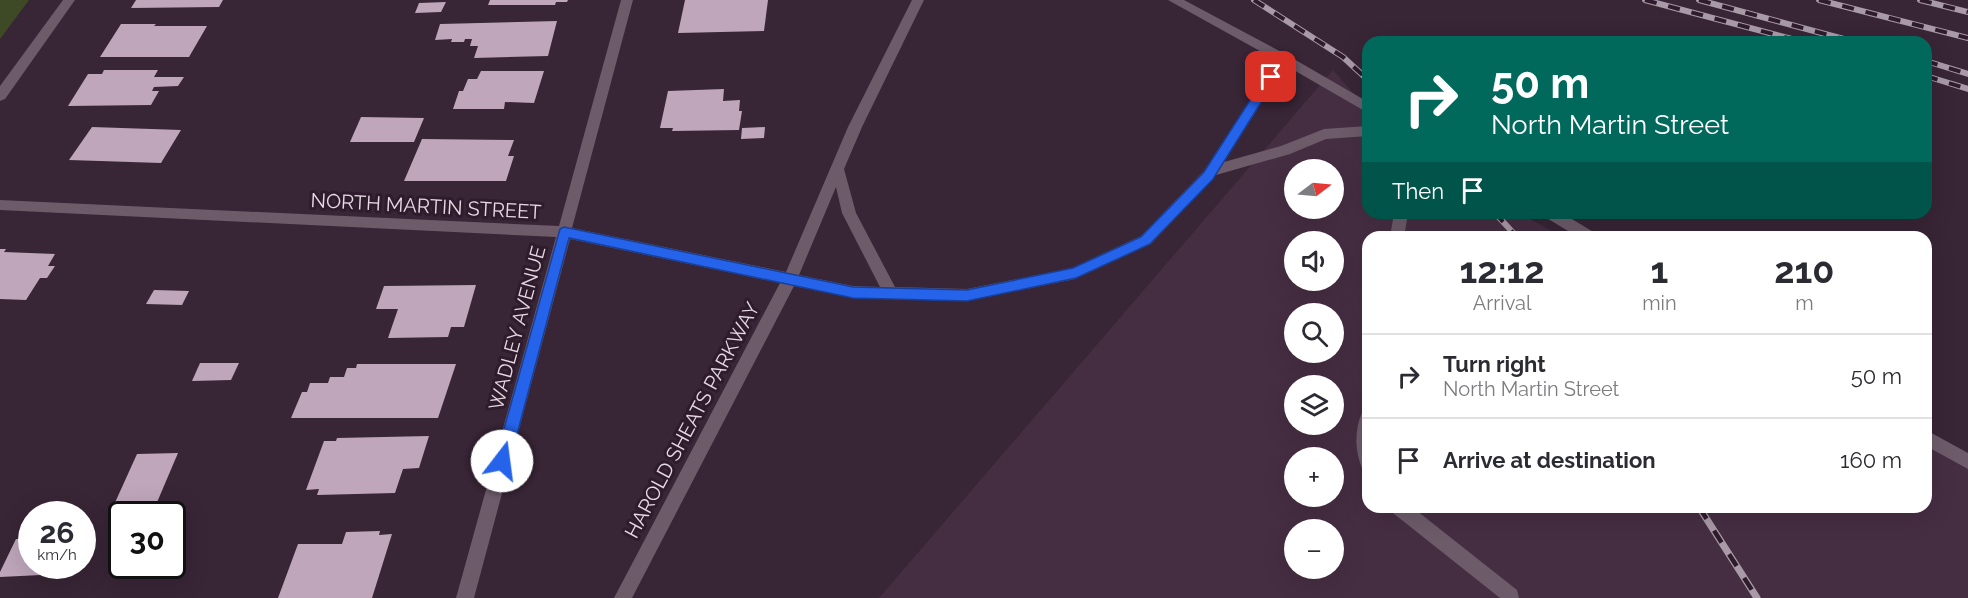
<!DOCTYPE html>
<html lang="en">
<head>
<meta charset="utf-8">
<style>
  :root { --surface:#fff; --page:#f7f7f7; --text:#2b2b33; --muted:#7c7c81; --line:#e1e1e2 }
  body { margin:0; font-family:Raleway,sans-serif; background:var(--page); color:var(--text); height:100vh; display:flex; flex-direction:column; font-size:22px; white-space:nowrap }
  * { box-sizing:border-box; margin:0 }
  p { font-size:20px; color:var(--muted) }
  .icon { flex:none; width:33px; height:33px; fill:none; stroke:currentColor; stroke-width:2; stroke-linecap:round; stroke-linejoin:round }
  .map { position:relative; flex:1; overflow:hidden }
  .drawer { position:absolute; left:1362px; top:231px; width:570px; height:282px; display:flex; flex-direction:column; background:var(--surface); border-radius:18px; box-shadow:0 6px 24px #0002 }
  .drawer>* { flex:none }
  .hud { position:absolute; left:1362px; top:36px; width:570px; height:183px; border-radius:18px; box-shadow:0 6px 24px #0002; background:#00695c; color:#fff; overflow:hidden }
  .needle { width:39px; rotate:74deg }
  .tools { position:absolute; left:1284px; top:159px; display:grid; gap:12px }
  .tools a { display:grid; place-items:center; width:60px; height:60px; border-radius:50%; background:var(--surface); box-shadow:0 6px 24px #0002; font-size:30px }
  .speed { position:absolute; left:18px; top:501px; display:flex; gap:12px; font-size:30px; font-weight:700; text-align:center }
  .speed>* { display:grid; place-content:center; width:78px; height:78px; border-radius:50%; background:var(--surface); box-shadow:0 6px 24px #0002; line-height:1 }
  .speed small { font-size:15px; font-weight:400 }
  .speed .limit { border:3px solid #111; border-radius:9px; background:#fff; color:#111 }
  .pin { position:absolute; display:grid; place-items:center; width:51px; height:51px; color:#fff; margin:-26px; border-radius:12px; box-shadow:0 3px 9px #0006 }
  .me { position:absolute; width:66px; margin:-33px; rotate:15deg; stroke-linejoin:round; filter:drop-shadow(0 0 4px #0008) }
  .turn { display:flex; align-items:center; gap:21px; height:126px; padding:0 30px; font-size:27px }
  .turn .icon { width:78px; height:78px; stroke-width:2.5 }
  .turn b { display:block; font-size:42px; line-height:51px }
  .then { display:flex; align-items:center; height:57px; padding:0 30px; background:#0003; gap:12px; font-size:22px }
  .eta { display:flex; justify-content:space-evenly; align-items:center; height:102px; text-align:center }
  .eta b { font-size:36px; font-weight:700; line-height:42px }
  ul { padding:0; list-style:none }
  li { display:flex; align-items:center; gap:18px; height:84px; padding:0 30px; border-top:2px solid var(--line) }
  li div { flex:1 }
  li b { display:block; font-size:22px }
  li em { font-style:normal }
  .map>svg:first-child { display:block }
</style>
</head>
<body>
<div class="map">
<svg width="1968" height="598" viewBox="0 0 1968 598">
  <rect width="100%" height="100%" fill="#382536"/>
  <path fill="#462e42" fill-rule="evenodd" d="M1333,70L1368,110V213H1519L1562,237H1368V507H1926V443L1968,467V598H879ZM1294,170H1334V208H1294ZM1294,242H1334V280H1294ZM1294,314H1334V352H1294ZM1294,386H1334V424H1294ZM1294,458H1334V496H1294ZM1294,530H1334V568H1294Z"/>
  <polygon fill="#3d4a25" points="0,0 29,0 0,39"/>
  <g fill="#bfa6bb">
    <polygon points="136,0 223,0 219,7 131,8"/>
    <polygon points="490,0 568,0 567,2 556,2 555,5 488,5"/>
    <polygon points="685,0 768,0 764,31 678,33"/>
    <polygon points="446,2 441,12 415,13 419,3"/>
    <polygon points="557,21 548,56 474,58 478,46 470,46 472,39 465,39 464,42 451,42 452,39 435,40 440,24"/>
    <polygon points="121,24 156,24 154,26 207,26 189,57 100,57"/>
    <polygon points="104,70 158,70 154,77 184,77 178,86 154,87 152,91 159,91 151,105 68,106 88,74 102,74"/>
    <polygon points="481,71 544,71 534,103 505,102 504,109 453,109 459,91 463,91 468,79 477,79"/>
    <polygon points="724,89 723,101 740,100 739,111 742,111 739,130 672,131 673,128 660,128 668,91"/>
    <polygon points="361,117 424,118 414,142 350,142"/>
    <polygon points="92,127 181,130 161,163 69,160"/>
    <polygon points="765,127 764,138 741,139 742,128"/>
    <polygon points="422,139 514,140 508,156 514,156 506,181 404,181"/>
    <polygon points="0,249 6,249 4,252 55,254 48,266 55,266 47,278 40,278 26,300 0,299"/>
    <polygon points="476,285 464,327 451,327 448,337 388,338 398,309 376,309 384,286"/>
    <polygon points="154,290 189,291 182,305 146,304"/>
    <polygon points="200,363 239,363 231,380 192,381"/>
    <polygon points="357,364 456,364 438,418 291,418 302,392 307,392 310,383 328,383 330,377 344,377 347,368 356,368"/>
    <polygon points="429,436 419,468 403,469 395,493 317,495 319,489 306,490 324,441 336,441 337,438"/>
    <polygon points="178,453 155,507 113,507 137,454"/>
    <polygon points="380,531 379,535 392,534 372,598 278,598 298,544 342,544 346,532"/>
    <polygon points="16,539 32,539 32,566 45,566 41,575 0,577 0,572"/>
  </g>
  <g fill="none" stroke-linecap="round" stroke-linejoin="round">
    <g fill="#6d5b6a" fill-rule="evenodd">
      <polygon points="1394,213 1408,213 1404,237 1390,237"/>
      <path d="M1368,411V470L1362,468C1355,452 1354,430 1362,413Z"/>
      <polygon points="1391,507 1412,507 1517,590 1519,598 1500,598 1393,513"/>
    </g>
    <g fill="#6d5b6a" fill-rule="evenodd">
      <polygon points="63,0 75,0 5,99 0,101 0,86"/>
      <path d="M621,0H633L572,228L786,272L848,127L912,0H924L862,127L844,169L856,213L895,287L967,289L1072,268L1141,236L1204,171L1276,60L1168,0H1184L1287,55L1368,102V113L1285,65L1224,162L1281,146L1324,129L1368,126V136L1326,139L1290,154L1216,175L1151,244L1075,279L967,301L853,298L794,286L632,598H614L780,283L570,239L474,598H456L556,237L0,210V200L559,226ZM836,187L842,213L880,287L853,286L799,275Z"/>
      <polygon points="1543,213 1562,213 1595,233 1597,237 1578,237 1545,217"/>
      <polygon points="1926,430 1968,453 1968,469 1926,446"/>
    </g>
    <defs>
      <g id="rail-far1">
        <polyline points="1254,0 1343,57 1368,80"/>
        <polyline points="1645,0 1803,42"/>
        <polyline points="1699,0 1855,42"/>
        <polyline points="1819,0 1968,38"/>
        <polyline points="1920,0 1968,12"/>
        <polyline points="1926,61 1968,74"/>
        <polyline points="1926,76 1968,89"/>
        <polyline points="1495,213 1517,237"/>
      </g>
      <polyline id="rail" points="1699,507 1757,598"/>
    </defs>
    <use href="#rail-far1" stroke="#a99aa7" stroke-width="6"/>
    <use href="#rail" stroke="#a99aa7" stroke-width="7"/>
    <use href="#rail-far1" stroke="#2e1b2c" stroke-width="4" stroke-dasharray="12" stroke-linecap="butt"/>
    <use href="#rail" stroke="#2e1b2c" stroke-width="4.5" stroke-dasharray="14" stroke-linecap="butt"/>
  </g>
  <polygon fill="#2563eb" stroke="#184099" stroke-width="1.5" points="1271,73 1277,77 1213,179 1150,244 1076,278 967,301 853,298 569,238 510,461 508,466 502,468 497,466 495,461 560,229 564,227 853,287 967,290 1073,268 1141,237 1204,172 1267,74"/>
  <g text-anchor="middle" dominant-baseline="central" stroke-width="6" stroke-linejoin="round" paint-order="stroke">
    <g font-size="20" fill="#e6d9e4" stroke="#2e1b2c">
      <text transform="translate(426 206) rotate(3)">NORTH MARTIN STREET</text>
      <text transform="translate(517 328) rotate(-75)">WADLEY AVENUE</text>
      <text transform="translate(692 420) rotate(-62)">HAROLD SHEATS PARKWAY</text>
    </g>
  </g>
</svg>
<div class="tools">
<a><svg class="needle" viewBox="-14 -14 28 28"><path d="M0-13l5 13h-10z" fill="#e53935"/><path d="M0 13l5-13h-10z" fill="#7c7c81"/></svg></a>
<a><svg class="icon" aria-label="sound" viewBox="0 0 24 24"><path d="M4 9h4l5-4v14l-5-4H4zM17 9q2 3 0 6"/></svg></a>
<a><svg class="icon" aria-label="search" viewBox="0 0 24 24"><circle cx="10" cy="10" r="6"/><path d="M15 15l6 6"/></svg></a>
<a><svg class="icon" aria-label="layers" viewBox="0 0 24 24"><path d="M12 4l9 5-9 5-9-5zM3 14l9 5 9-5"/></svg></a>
<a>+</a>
<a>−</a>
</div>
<div class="speed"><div>26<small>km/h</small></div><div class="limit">30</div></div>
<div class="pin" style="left:1271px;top:77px;background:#d93025"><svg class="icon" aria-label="arrive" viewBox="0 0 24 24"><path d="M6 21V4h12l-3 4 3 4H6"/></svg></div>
<svg class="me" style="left:502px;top:461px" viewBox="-20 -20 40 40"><circle r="19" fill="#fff"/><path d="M0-13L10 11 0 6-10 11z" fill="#2563eb"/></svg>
<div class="hud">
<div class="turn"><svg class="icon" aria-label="right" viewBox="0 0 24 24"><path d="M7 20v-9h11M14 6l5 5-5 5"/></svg><div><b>50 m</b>North Martin Street</div></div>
<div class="then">Then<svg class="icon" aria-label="arrive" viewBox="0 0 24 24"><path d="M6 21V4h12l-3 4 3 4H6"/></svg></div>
</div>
<section class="drawer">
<div class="eta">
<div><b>12:12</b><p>Arrival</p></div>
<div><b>1</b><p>min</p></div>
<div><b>210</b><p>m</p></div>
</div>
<ul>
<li><svg class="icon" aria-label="right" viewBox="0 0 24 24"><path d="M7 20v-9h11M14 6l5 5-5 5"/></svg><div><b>Turn right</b><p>North Martin Street</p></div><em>50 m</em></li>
<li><svg class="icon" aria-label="arrive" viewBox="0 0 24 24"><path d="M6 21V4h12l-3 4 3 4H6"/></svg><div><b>Arrive at destination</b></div><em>160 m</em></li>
</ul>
</section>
</div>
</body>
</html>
